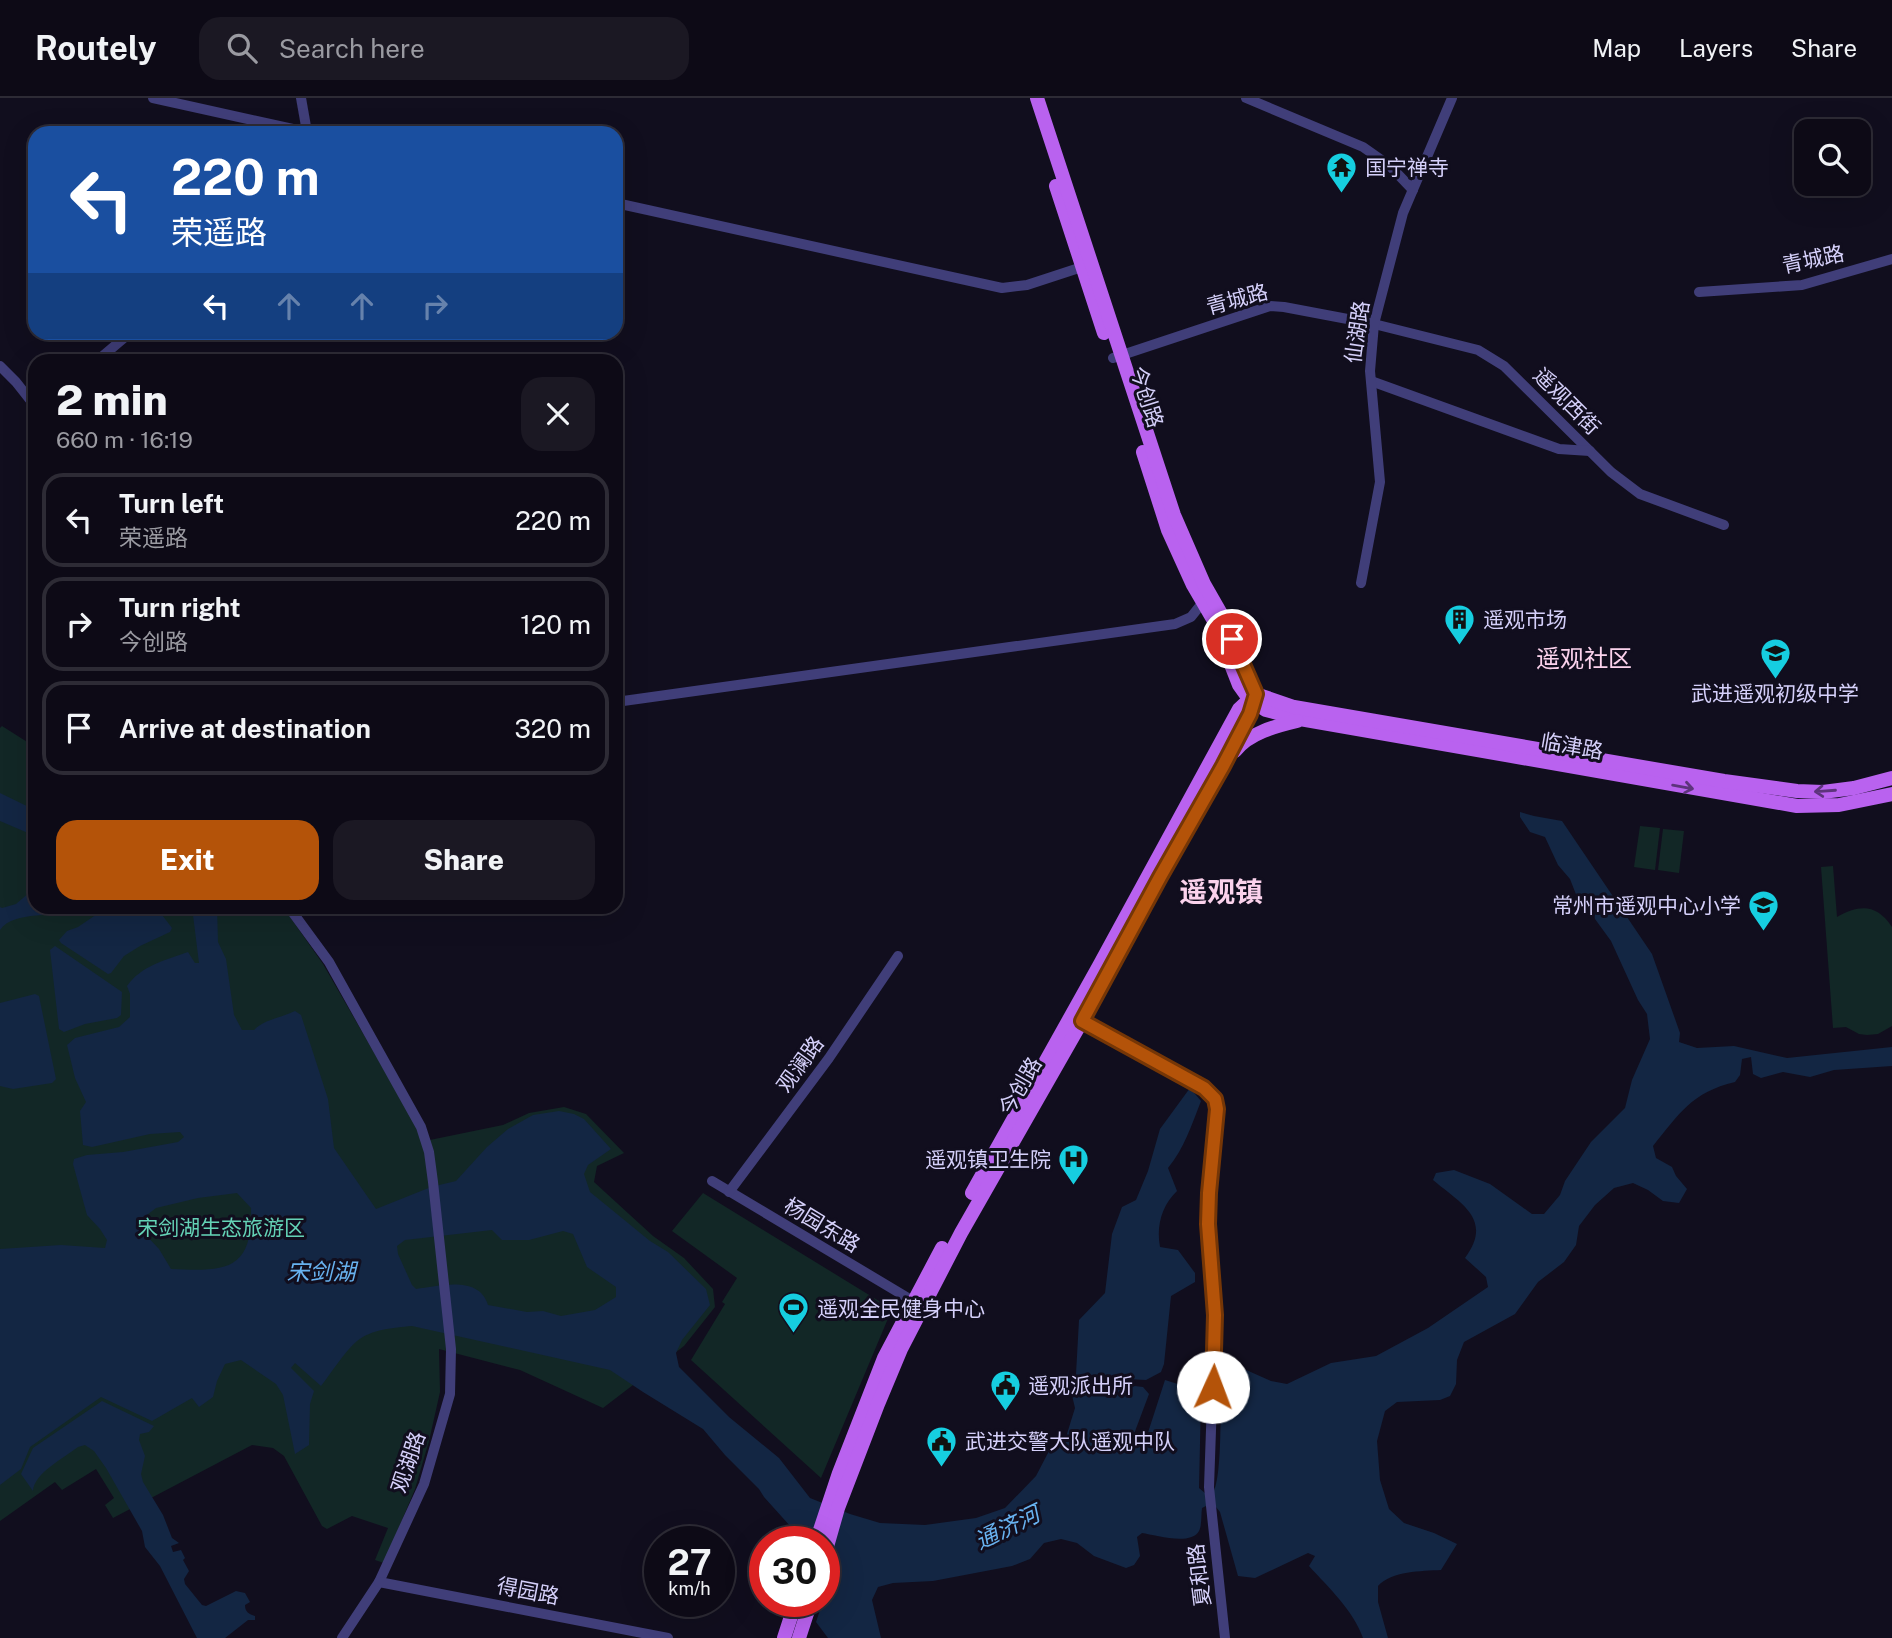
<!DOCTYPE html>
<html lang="en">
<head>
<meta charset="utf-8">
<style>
  :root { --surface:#0d0a16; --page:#1b1823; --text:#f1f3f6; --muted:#9a9aa1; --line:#2d2b35; --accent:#b45309 }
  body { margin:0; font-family:"Public Sans","Noto Sans SC",sans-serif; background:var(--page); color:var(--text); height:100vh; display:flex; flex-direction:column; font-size:26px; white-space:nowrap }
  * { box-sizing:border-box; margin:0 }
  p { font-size:23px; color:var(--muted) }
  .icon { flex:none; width:38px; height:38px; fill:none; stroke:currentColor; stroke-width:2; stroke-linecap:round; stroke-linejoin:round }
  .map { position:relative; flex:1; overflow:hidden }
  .details { position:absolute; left:28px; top:256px; width:595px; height:560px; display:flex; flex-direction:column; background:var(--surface); border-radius:21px; box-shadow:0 7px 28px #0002,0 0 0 2px var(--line) }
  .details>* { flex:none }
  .top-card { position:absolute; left:28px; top:28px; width:595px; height:214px; border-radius:21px; box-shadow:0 7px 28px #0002,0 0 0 2px var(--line); background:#1a4fa0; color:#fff; overflow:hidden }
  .buttons { position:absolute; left:1794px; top:21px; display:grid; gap:14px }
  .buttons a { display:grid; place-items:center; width:77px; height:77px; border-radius:14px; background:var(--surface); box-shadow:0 7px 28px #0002,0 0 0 2px var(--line); font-size:35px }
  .speed { position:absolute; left:644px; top:1428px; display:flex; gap:14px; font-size:35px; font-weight:700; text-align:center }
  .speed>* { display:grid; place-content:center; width:91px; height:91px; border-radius:50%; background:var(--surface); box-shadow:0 7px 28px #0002,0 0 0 2px var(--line); line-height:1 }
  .speed small { font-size:18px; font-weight:400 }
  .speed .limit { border:10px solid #d22; background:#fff; color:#111 }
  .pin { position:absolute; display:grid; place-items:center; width:60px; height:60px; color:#fff; margin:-30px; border:4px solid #fff; border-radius:50%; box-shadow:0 2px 7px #0007 }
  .me { position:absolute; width:77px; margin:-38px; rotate:2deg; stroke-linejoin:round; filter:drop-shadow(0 0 5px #0008) }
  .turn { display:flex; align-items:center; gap:24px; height:147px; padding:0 28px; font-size:32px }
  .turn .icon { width:91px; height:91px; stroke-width:2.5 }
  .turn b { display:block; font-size:49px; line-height:60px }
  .lanes { display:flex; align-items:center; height:66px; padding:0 28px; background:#0003; justify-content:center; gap:35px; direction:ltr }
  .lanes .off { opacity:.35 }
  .round { display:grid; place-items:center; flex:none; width:74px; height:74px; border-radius:21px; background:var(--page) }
  .summary { display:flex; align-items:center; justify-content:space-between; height:119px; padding:0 28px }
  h1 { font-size:42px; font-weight:800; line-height:52px }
  .primary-button { display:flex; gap:14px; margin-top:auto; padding:14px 28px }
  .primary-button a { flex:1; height:80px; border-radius:21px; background:var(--accent); color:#fff; font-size:28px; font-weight:800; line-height:80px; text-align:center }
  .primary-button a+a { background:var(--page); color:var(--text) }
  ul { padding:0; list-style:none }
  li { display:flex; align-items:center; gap:21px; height:94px; margin:0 14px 10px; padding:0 14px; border:4px solid var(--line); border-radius:21px }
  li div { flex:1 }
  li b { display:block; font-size:26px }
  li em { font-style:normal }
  header { display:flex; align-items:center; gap:42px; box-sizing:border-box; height:98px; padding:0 35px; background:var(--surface); border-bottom:2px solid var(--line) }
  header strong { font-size:33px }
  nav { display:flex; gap:38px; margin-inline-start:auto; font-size:24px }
  .search { width:490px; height:63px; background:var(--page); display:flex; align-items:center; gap:18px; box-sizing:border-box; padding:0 24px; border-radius:21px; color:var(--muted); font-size:26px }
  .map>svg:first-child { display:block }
</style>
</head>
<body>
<header>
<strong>Routely</strong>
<div class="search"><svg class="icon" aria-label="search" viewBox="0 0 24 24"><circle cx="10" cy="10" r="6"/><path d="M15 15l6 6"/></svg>Search here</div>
<nav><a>Map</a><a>Layers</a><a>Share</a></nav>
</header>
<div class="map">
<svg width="1892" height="1540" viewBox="0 0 1892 1540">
  <rect width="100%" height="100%" fill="#110e1e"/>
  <g fill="#122726">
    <polygon points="2,628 32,647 35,644 35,808 283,809 323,866 425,1043 503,1027 529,1015 564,1009 586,1016 624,1055 597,1068 594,1084 653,1138 684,1160 713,1191 715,1209 684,1248 603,1310 520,1272 439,1251 440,1294 429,1343 415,1391 384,1465 375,1462 388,1430 352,1418 327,1431 322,1428 284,1358 273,1350 252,1347 113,1420 105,1407 114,1400 96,1371 62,1392 55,1384 0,1423 0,630"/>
    <polygon points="1640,728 1660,730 1655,772 1634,769"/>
    <polygon points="1663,731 1684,733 1679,775 1658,772"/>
    <path d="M1833,768L1837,819C1859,807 1876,805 1892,829V928L1878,936L1867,937L1859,936L1846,929L1833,930L1821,769Z"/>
    <polygon points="703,1095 892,1211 821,1380 691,1262 725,1206 722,1204 737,1180 672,1133"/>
  </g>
  <g fill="#132643" fill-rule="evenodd">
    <polygon points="0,695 35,712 35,738 0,723"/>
    <path d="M1520,714L1534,718L1562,723L1652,856L1680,935L1679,944L1697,950L1734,948L1787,960L1892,949V968L1834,972L1810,979L1783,974L1761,980L1753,976L1751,959L1742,961L1740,977L1735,984C1692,994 1679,1016 1653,1048L1656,1060L1672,1069L1676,1078L1687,1091L1679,1105L1663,1103L1648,1092L1633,1085L1614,1090L1595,1107L1579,1128L1576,1147L1564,1164L1538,1184L1515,1216L1464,1244L1457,1262L1456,1286L1450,1298L1440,1302L1397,1304L1385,1313L1377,1343L1380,1382L1389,1411L1404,1425L1434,1435L1457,1446L1441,1472C1421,1473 1392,1473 1378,1488V1504L1388,1540H1363C1353,1512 1329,1490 1309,1468L1315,1458L1308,1455L1255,1480L1238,1478L1220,1414L1216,1409L1206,1408L1202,1410C1201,1417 1202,1427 1199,1433C1191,1448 1155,1437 1142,1435L1137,1439L1140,1458L1134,1467L1126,1470L1094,1458L1077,1445L1061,1441L1044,1445L1030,1461L1012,1468L933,1483L893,1485L878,1489L872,1502L881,1540H828L816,1524L823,1503H824V1498L838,1456L791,1429L764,1399L759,1391L725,1357L703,1331L643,1294L610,1272L412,1228C393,1230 372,1231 357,1243C344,1254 332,1274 321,1288L295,1265L291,1270L314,1293L310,1306L309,1347L295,1356L283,1297L276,1286L241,1262L225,1266L217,1283L213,1299L199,1309L192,1300L152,1323L101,1299L30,1349L21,1371L0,1387V1151L61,1147L105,1150L107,1142L100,1131L87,1117L73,1066L74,1061L87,1057L123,1054L178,1044L184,1039L180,1034L150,1036L92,1049L83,1047L80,1013L86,1004L75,980L67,947L75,940L119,929L130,919V896L127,888C141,868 165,862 188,854L195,865H199L192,809H217L218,844L226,861L234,917L242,932H254C265,921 281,920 295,913L301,917L328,1001L334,1050L376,1111L431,1089L456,1083L487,1049L508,1031L533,1017L559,1013L574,1016L584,1021L611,1051L588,1067L584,1076L590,1094L650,1143L668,1154L706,1191L710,1207L682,1242L676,1255L679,1269L729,1319L779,1360L810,1400L850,1416L880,1425L925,1427L976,1420L1005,1410L1036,1378L1049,1353L1066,1339L1075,1310L1071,1293L1076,1276L1079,1222L1105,1195L1112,1136L1122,1109L1136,1102L1148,1073L1160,1031L1190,990L1201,1003C1192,1026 1184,1051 1168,1070L1177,1093C1162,1107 1156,1128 1160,1149L1178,1152L1195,1175V1184L1171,1198L1164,1266L1161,1274L1146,1282L1128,1281L1126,1287L1143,1289L1149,1296L1131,1344L1143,1350L1165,1282L1181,1287L1189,1297L1201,1300L1199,1390L1206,1396L1213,1395C1223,1378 1220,1299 1221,1275L1228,1270L1244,1271L1271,1283L1287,1286L1331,1265L1376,1258L1428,1230L1488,1189L1486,1179L1465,1160C1494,1121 1460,1105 1433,1082L1436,1075L1454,1072L1490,1086L1532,1116H1544L1560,1097L1565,1083L1591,1044L1625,1010L1632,982L1650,941L1647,916L1638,902L1611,843L1595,821L1592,809L1577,799L1570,781L1558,767L1545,739L1530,734L1520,719ZM237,1095L251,1110C253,1175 223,1173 171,1171L159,1151L143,1134V1120L156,1110L198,1100ZM492,1132L502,1142H529L563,1133L573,1136L587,1169L616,1189V1199L595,1212L561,1218L543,1213L527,1214L488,1207C479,1177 440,1188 416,1191L412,1187L398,1156L397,1148L405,1142Z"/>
    <path d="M35,792V808L77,809C57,822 14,811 0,832V809L2,810L16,806L30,794Z"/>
    <polygon points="109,808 148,809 159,813 172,830 170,834 140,848 124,858 111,875 108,876 61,845 59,842 67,833 78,829"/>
    <polygon points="55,848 122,894 121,917 117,920 85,926 64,934 59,931 50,852"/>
    <polygon points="35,896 39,898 56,981 52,985 13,991 0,988 0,905"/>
    <path d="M102,1303L154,1328L149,1334L140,1336L139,1342L145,1358L141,1376L143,1384L163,1417L172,1440L179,1445L171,1448L173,1454L181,1452L185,1460L183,1462L189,1473L184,1481L185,1486L202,1507L206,1508L236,1493L245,1495L250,1504L245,1507C245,1514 249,1516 255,1518V1522H248L225,1540H197L160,1468L145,1449L142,1433L106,1370L94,1353L85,1347L78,1349C64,1360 34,1375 33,1393L21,1376L33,1350Z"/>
  </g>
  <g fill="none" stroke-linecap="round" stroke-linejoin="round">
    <g stroke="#403e79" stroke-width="10">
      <polyline points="153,0 311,35"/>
      <polyline points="301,0 307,34"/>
      <polyline points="1246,0 1363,49 1390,68 1413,92"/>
      <polyline points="616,105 1002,190 1027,187 1082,169"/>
      <polyline points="1699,194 1802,187 1892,161"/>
      <polyline points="1113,260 1270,208 1284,209 1374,226 1478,252 1504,268 1611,374 1640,396 1724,427"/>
      <polyline points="98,262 131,234"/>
      <polyline points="0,268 16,284 31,303 35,325"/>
      <polyline points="1371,283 1559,351 1590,353"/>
      <polyline points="1361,485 1380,384 1370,273 1374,226 1403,115 1452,0"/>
      <polyline points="616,604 1175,526 1191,519 1203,504"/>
      <polyline points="288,808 329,864 421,1029 429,1054 433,1084 451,1251 450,1296 424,1386 379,1484 342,1540"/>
      <polyline points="1082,923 1204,990 1215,1001 1217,1023 1209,1095 1208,1126 1215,1217 1209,1389 1225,1540"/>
      <polyline points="712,1083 913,1203"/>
      <polyline points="729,1094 829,960 898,858"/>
      <polyline points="379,1484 668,1540"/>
    </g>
    <g stroke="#b962ef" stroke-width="14">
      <polyline points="1056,88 1104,235"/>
      <polyline points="1143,354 1168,432 1193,487 1214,523 1239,587 1249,601 1266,612 1300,621 1797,708 1839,707 1892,696"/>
      <polyline points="1256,596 1294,609 1724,683 1797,693 1823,694 1854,690 1892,680"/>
      <path d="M1235,653C1249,635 1276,628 1297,623"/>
      <polyline points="972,1095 1099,868 1239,611 1255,596"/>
      <polyline points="816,1444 839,1375 884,1260 942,1150"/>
      <polyline points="824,1459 838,1410 878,1306 901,1251 961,1135 1082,923 1160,779 1223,668 1250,616 1256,596 1224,521 1204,486 1174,417 1037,0"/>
      <polyline points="784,1540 796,1503"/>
      <polyline points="799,1540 811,1503"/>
    </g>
  </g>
  <defs><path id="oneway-shaft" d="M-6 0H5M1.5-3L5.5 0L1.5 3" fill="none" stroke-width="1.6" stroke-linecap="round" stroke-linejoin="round" transform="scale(1.75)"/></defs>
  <g stroke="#5d347c">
    <use href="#oneway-shaft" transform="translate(1683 689) rotate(10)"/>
    <use href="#oneway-shaft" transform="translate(1825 693) rotate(176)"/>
  </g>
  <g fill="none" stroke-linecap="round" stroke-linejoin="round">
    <defs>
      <polyline id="route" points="1213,1289 1215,1217 1208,1126 1209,1095 1217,1011 1215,1001 1204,990 1082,923 1160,779 1223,668 1250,616 1256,596 1232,541"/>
    </defs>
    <use href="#route" stroke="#753606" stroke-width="18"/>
    <use href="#route" stroke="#b45309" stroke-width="12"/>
  </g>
  <defs>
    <symbol id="temple-pin" viewBox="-11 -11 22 30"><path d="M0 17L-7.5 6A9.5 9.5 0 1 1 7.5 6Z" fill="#16cee0" stroke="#110e1e"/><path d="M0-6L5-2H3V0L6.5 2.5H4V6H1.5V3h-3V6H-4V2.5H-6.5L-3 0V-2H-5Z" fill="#111"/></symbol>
    <symbol id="building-pin" viewBox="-11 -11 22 30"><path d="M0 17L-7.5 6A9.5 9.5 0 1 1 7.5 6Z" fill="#16cee0" stroke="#110e1e"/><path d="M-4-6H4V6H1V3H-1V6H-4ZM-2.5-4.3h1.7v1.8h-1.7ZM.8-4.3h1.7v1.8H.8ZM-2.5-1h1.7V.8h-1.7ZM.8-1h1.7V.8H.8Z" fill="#111"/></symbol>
    <symbol id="school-pin" viewBox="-11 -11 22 30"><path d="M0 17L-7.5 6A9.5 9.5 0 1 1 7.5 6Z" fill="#16cee0" stroke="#110e1e"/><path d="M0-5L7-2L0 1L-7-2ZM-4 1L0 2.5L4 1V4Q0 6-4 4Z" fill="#111"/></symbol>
    <symbol id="hospital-pin" viewBox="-11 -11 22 30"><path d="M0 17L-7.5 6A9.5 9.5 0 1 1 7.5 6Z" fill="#16cee0" stroke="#110e1e"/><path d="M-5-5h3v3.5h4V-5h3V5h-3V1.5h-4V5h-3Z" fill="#111"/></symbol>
    <symbol id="stadium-pin" viewBox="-11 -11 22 30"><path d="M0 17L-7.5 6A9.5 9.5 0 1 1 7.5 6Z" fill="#16cee0" stroke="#110e1e"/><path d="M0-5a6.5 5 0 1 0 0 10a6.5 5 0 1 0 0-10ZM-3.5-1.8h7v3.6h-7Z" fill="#111"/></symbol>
    <symbol id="civic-pin" viewBox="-11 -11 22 30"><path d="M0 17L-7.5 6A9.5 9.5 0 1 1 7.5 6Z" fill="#16cee0" stroke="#110e1e"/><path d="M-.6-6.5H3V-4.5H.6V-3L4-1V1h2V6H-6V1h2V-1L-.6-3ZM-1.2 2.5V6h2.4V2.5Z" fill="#111"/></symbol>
  </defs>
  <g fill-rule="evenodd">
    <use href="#temple-pin" x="1324" y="52" width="35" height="47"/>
    <use href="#building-pin" x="1442" y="504" width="35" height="47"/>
    <use href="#school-pin" x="1758" y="538" width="35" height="47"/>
    <use href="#school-pin" x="1746" y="790" width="35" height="47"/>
    <use href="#hospital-pin" x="1056" y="1044" width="35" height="47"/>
    <use href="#stadium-pin" x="776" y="1192" width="35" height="47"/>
    <use href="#civic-pin" x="988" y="1270" width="35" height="47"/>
    <use href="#civic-pin" x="924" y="1326" width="35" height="47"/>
  </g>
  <g text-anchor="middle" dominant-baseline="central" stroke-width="6" stroke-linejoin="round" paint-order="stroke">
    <g font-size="21" fill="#d5d0fa" stroke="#110e1e" text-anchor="start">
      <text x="1365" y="69">国宁禅寺</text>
      <text x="1483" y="521">遥观市场</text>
      <text x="1775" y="595" text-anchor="middle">武进遥观初级中学</text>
      <text x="1741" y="807" text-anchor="end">常州市遥观中心小学</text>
      <text x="1051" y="1061" text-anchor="end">遥观镇卫生院</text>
      <text x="817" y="1210">遥观全民健身中心</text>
      <text x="1028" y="1287">遥观派出所</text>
      <text x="965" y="1343">武进交警大队遥观中队</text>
    </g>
    <g font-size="21" fill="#d5d0fa" stroke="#110e1e">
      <text transform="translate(1813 161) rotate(-12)">青城路</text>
      <text transform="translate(1237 201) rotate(-15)">青城路</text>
      <text transform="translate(1357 234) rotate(-82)">仙湖路</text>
      <text transform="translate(1147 299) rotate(72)">今创路</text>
      <text transform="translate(1567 303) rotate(45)">遥观西街</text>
      <text transform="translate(1572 648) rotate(10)">临津路</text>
      <text transform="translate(800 966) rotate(-54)">观澜路</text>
      <text transform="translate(1020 988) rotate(-60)">今创路</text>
      <text transform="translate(822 1127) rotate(31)">杨园东路</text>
      <text transform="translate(408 1364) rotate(-71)">观湖路</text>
      <text transform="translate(1199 1477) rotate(-97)">夏和路</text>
      <text transform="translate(528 1493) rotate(11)">得园路</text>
    </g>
    <g font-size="21" fill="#64d2b6" stroke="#110e1e">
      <text x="221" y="1129">宋剑湖生态旅游区</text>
    </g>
    <g font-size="23" font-style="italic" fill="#68b2f0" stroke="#110e1e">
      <text x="321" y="1173">宋剑湖</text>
      <text transform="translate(1007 1429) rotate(-26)">通济河</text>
    </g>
    <g font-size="24" fill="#fbd2ec" stroke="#110e1e">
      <text x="1584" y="560">遥观社区</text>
    </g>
    <g font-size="28" font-weight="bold" fill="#fbd2ec" stroke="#110e1e">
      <text x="1221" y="793">遥观镇</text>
    </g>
  </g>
</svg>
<div class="buttons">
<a><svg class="icon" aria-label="search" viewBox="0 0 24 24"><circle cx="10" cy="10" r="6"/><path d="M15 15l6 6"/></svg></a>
</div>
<div class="speed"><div>27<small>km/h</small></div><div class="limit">30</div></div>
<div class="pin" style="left:1232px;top:541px;background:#d93025"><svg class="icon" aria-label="arrive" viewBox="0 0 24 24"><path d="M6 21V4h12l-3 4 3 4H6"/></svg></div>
<svg class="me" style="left:1213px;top:1289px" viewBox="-20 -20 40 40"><circle r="19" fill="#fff"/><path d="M0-13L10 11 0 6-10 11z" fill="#b45309"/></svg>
<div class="top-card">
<div class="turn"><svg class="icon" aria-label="left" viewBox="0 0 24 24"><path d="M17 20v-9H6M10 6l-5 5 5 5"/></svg><div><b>220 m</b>荣遥路</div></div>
<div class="lanes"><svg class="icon" aria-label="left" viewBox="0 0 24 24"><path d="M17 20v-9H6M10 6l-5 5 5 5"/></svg><svg class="icon off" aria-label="ahead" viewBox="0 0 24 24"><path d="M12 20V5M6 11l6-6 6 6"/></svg><svg class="icon off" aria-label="ahead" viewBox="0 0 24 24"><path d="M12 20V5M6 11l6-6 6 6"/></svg><svg class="icon off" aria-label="right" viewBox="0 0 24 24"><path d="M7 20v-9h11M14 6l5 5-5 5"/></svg></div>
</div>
<section class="details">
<div class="summary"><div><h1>2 min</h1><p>660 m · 16:19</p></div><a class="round"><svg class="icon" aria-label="close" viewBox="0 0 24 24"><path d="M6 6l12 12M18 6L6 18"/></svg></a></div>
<ul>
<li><svg class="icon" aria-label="left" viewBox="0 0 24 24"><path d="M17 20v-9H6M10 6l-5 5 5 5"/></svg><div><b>Turn left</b><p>荣遥路</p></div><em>220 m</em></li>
<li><svg class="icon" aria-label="right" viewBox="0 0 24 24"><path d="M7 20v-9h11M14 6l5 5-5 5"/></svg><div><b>Turn right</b><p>今创路</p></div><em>120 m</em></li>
<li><svg class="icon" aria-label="arrive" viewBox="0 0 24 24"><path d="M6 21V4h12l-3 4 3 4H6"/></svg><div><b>Arrive at destination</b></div><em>320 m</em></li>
</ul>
<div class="primary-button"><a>Exit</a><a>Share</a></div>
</section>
</div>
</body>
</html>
